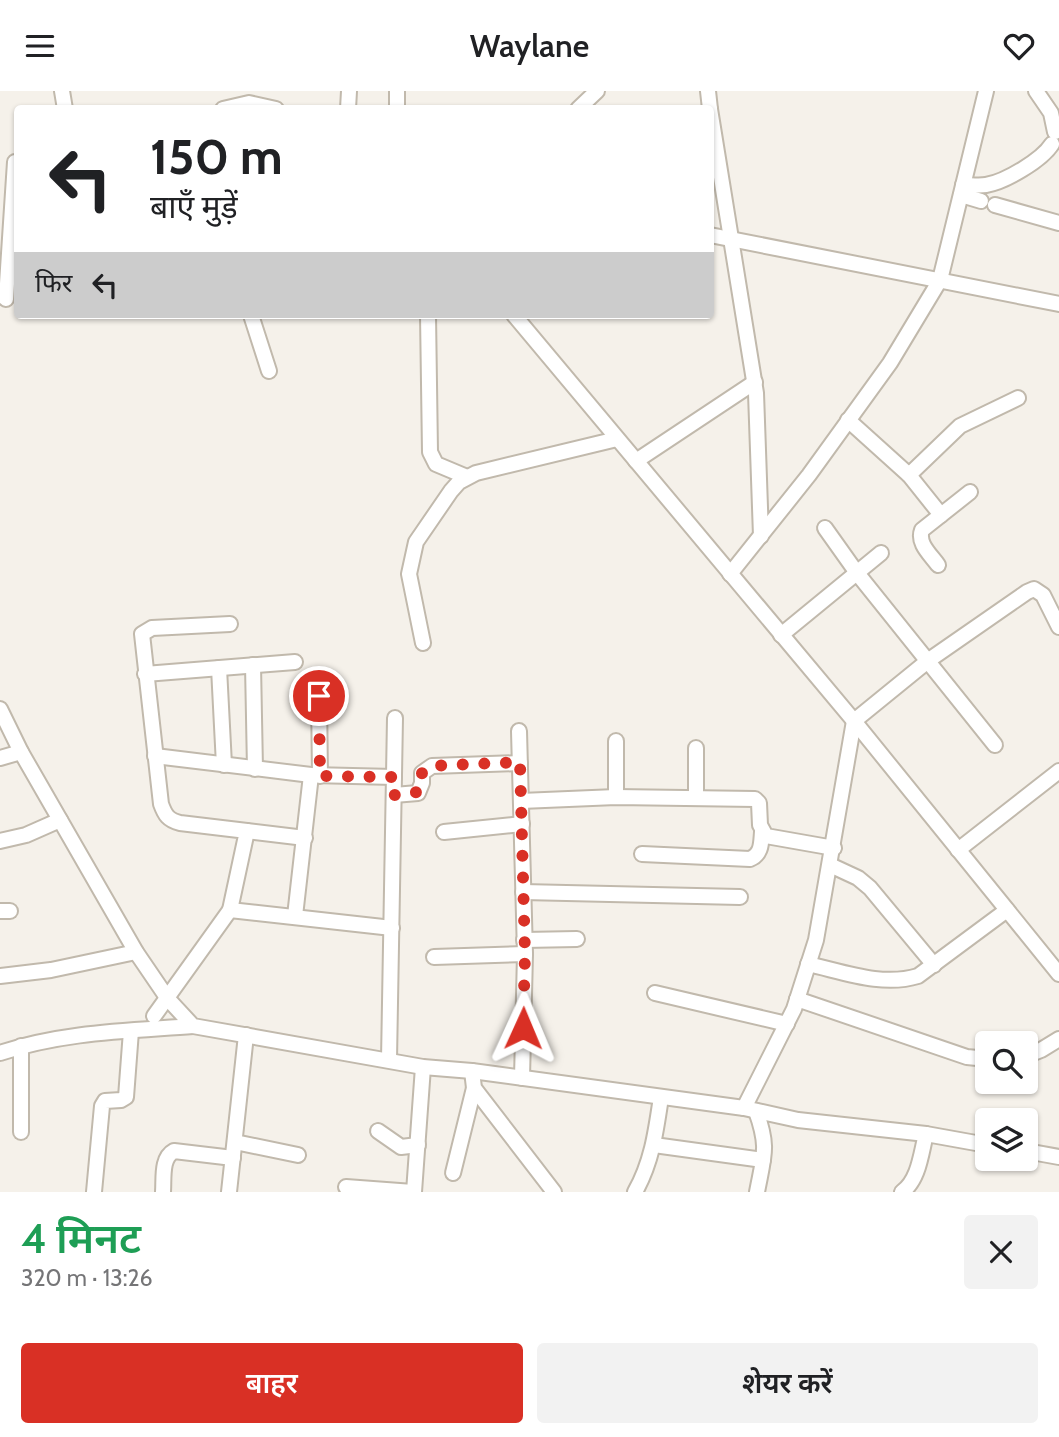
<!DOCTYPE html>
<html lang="hi">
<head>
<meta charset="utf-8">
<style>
  :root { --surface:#fff; --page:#f2f2f2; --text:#202124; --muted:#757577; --accent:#d93025 }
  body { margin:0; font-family:Cabin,"Noto Sans Devanagari",sans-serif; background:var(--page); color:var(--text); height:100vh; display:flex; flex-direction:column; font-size:26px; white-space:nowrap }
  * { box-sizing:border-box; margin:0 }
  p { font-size:23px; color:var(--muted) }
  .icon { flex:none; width:38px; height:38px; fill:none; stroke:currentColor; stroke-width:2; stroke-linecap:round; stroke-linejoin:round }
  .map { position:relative; height:1101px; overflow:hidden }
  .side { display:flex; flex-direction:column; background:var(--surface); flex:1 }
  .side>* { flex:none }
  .banner { position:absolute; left:14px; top:14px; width:700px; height:214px; border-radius:7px; box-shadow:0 2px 5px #0004; background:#fff; color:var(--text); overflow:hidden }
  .controls { position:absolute; left:975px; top:940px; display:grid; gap:14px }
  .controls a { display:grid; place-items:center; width:63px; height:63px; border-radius:7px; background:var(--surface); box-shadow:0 2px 5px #0004; font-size:35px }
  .pin { position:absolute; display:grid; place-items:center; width:60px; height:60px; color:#fff; margin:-30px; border:4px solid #fff; border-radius:50%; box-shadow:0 2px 7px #0007 }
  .me { position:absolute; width:77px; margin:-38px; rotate:1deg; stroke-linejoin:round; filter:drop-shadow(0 0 5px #0008) }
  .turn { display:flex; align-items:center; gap:24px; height:147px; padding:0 21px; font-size:32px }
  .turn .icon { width:91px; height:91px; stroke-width:2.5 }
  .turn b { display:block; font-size:49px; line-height:60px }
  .then { display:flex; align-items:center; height:66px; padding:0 21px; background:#0003; gap:14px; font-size:26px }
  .round { display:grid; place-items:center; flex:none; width:74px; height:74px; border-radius:7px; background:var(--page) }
  .head { display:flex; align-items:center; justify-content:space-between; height:119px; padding:0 21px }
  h1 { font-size:42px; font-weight:600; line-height:52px; color:#1e9e55 }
  .primary-button { display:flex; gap:14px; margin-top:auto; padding:14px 21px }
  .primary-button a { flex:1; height:80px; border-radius:7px; background:var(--accent); color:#fff; font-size:28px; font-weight:600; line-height:80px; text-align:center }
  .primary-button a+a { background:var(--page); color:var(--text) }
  header { display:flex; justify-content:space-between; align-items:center; height:91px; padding:0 21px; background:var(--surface); font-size:32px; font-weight:600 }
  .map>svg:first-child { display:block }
</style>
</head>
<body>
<header><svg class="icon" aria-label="menu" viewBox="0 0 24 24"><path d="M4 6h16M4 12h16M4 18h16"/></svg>Waylane<svg class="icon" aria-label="heart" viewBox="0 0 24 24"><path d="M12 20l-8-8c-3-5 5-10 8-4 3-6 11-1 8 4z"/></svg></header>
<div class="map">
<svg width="1059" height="1101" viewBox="0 0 1059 1101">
  <rect width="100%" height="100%" fill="#f5f1ea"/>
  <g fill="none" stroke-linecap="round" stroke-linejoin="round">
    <defs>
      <g id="minor">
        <polyline points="62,0 65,18"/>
        <polyline points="708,0 710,18"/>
        <polyline points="1036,0 1051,22 1055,41"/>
        <polyline points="223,18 249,12 276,18"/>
        <polyline points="348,18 349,0"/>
        <polyline points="397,18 397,0"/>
        <polyline points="578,18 597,0"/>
        <polyline points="710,18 756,302 761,445"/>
        <path d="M963,94C971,94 979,95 986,94C1005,91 1042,69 1052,53"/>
        <polyline points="961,104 981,110"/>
        <polyline points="995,114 1059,132"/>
        <polyline points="710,144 1059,213"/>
        <polyline points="6,208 15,71"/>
        <polyline points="251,224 269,280"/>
        <polyline points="428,224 430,361 436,373 467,386"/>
        <polyline points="514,224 854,630 1059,883"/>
        <polyline points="848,329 909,384 941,424"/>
        <polyline points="636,370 755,291"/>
        <polyline points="909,384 960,335 1018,307"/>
        <polyline points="825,437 857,482 995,654"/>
        <path d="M938,474C930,463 917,452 922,439L970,401"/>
        <polyline points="730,483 809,384 890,272 940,189 986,0"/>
        <polyline points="781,544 881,462"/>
        <polyline points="423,552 409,483 416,451 451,400 459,391 476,382 617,348"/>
        <polyline points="253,574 255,678"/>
        <polyline points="219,577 224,674"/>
        <polyline points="145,583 295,571"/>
        <polyline points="319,605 320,685"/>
        <polyline points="0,618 21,661 136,861 168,908 193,935 423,976 472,980 744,1017 798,1029 926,1043 987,1054"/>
        <polyline points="519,640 525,863 522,987"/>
        <polyline points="696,657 696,707"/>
        <polyline points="155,665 311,684 394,686"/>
        <polyline points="0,667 21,661"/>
        <polyline points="394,704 418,702 422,692 422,682 432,675 520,672"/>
        <polyline points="616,706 616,650"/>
        <polyline points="521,710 616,706 755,708 759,712 760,734 766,745 834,757"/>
        <polyline points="247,740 305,747"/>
        <polyline points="444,741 522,733"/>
        <polyline points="0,750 26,744 60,729"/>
        <polyline points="958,759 1059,680"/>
        <path d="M642,763L750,768C762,763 761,752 762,741"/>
        <polyline points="830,774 858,787 870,797 934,874"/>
        <polyline points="523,801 740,806"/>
        <polyline points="230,819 392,837"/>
        <polyline points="0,820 10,820"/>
        <polyline points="295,825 311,684"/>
        <polyline points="524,849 577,848"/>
        <polyline points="434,866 525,863"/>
        <path d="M808,873C844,881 882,896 918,885L1007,819"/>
        <polyline points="0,885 51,879 136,861"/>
        <polyline points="655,902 787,933"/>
        <polyline points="797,908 967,966 987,968"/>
        <path d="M154,925L230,819L247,740L180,732C168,729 165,724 161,713L142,543L152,537L230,533"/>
        <polyline points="21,955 21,1041"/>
        <path d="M0,962C62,941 128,940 193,935"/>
        <polyline points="1026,965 1041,959 1059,948"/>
        <polyline points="389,969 395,627"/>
        <polyline points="472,980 474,997 554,1101"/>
        <polyline points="744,1017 794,918 816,849 854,630 929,569 1027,501 1034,498 1043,504 1059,536"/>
        <path d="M756,1020C769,1056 764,1064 757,1101"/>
        <polyline points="378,1040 401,1056 418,1054"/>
        <polyline points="235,1051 298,1064"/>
        <polyline points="654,1054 763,1069"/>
        <polyline points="1026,1060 1059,1066"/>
        <polyline points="453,1082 474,997"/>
        <polyline points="346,1096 413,1101"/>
        <polyline points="94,1101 102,1015 105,1010 121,1009 126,1006 131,940"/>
        <path d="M163,1101C164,1087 161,1067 174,1060L233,1067"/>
        <polyline points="229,1101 246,944"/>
        <polyline points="414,1101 423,976"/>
        <path d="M635,1101C652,1071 656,1040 661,1006"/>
        <path d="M902,1101C919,1089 921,1062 926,1043"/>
      </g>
    </defs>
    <use href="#minor" stroke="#c1b9ac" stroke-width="18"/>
    <use href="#minor" stroke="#fff" stroke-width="14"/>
  </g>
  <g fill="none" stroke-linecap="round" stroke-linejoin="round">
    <polyline stroke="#d93025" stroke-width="12" stroke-dasharray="0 21.6" points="319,605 320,685 394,686 394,704 413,703 420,699 422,682 432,675 520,671 525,863 523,937"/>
  </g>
</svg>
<div class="controls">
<a><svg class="icon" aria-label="search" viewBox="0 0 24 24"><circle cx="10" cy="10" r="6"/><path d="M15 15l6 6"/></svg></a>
<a><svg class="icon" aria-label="layers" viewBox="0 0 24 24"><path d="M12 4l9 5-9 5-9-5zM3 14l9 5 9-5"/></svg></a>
</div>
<div class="pin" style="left:319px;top:605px;background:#d93025"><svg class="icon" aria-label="arrive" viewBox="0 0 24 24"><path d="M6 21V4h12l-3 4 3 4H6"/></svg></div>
<svg class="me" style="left:523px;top:937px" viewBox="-20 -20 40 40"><path d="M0-17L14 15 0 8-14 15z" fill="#d93025" stroke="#fff" stroke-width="4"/></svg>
<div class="banner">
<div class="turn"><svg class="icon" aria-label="left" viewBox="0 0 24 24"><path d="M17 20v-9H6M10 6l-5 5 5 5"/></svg><div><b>150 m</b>बाएँ मुड़ें</div></div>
<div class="then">फिर<svg class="icon" aria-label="left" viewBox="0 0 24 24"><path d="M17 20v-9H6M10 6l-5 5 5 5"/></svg></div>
</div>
</div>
<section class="side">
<div class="head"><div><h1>4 मिनट</h1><p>320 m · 13:26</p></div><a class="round"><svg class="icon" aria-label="close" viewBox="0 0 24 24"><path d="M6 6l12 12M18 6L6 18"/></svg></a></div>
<div class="primary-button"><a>बाहर</a><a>शेयर करें</a></div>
</section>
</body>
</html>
